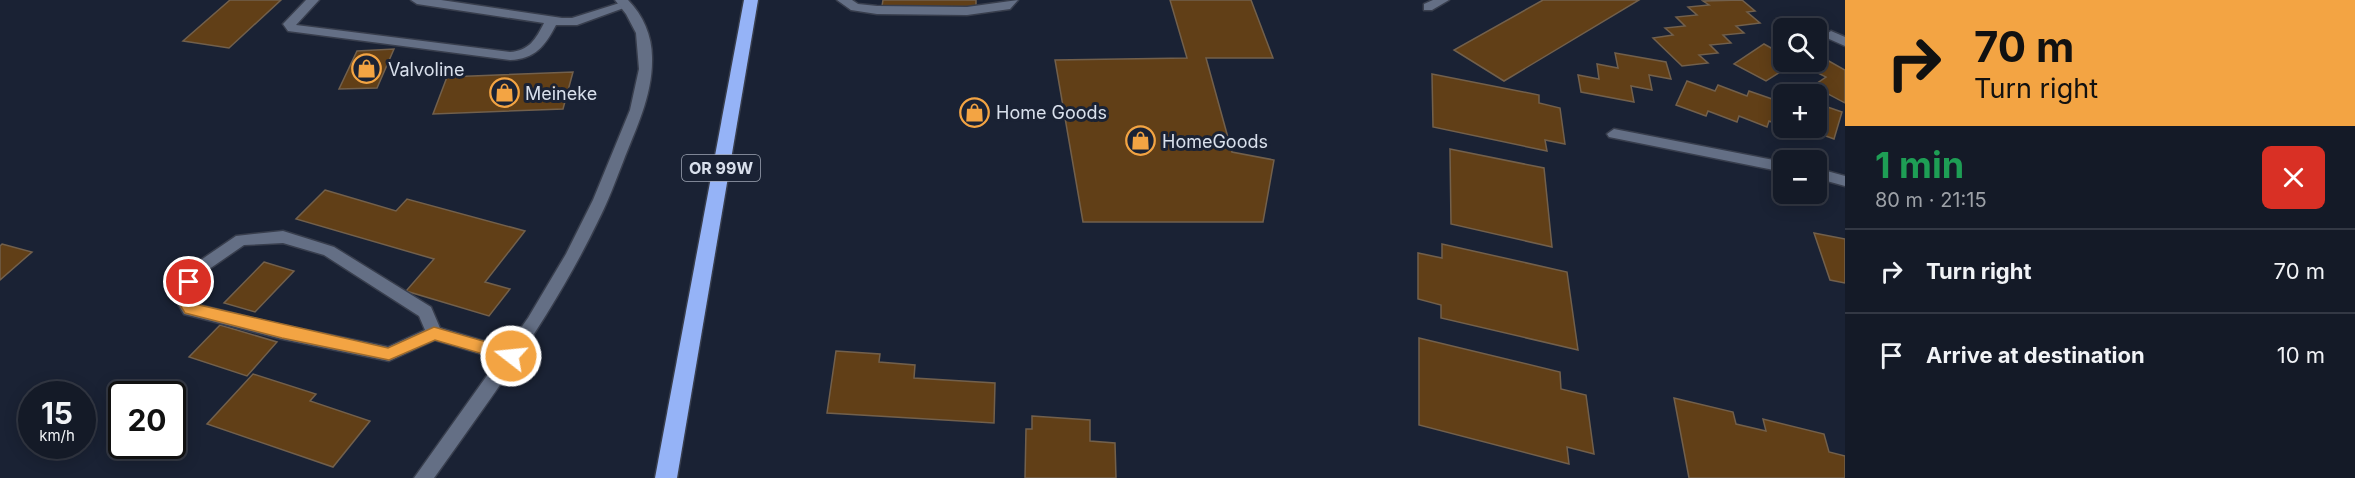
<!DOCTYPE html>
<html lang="en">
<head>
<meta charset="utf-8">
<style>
  :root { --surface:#141a27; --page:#212733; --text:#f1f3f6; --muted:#9da1a7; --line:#333844 }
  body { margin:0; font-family:Inter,sans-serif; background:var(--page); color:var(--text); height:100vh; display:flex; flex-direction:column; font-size:22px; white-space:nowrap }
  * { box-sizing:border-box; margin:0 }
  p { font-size:20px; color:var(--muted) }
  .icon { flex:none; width:33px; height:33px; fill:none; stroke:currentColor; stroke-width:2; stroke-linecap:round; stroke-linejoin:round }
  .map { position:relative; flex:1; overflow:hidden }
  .side { display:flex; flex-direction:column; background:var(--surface); width:510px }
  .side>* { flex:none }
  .hud { background:#f3a443; color:#111; overflow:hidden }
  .buttons { position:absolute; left:1773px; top:18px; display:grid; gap:12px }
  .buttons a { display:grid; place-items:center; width:54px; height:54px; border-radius:9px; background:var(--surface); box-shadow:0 3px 15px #0003,0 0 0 2px var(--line); font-size:30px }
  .speed { position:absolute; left:18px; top:381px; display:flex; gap:12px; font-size:30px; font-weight:700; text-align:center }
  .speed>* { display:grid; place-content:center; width:78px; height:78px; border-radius:50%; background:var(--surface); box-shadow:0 3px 15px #0003,0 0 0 2px var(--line); line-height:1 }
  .speed small { font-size:15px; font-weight:400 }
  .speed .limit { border:3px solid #111; border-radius:9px; background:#fff; color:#111 }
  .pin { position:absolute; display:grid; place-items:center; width:51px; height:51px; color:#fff; margin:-26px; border:3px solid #fff; border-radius:50%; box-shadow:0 2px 6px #0007 }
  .me { position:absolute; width:66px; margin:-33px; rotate:286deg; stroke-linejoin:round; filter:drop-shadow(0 0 4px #0008) }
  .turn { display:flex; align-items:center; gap:21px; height:126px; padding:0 30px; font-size:27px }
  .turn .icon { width:78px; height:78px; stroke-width:2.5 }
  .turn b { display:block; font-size:42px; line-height:51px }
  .round { display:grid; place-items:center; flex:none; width:63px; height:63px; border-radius:9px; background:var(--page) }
  .head { display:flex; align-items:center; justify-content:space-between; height:102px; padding:0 30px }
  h1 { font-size:36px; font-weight:700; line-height:45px; color:#1e9e55 }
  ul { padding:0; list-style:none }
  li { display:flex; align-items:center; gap:18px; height:84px; padding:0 30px; border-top:2px solid var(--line) }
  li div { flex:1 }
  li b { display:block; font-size:22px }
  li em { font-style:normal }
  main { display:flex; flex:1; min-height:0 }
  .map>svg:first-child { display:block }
</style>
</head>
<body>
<main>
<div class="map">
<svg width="1845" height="478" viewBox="0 0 1845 478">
  <rect width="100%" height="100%" fill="#1a2234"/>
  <g fill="#613f17" stroke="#72604c" stroke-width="1.5">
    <polygon points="230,0 281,0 229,48 183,41"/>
    <polygon points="883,0 976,0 976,7 882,6"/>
    <polygon points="1170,0 1251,0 1273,58 1206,58 1232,152 1274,160 1263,222 1083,222 1055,60 1187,58"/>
    <polygon points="1543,0 1639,0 1504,81 1454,50"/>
    <polygon points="1742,0 1755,11 1747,12 1760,23 1736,26 1744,33 1723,35 1731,43 1710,45 1718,53 1699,55 1708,63 1682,66 1653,38 1673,35 1665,28 1685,26 1676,17 1697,15 1688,7 1709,5 1703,1"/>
    <polygon points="1764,44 1784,55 1784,62 1796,62 1766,81 1734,64"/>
    <polygon points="394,49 377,88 339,89 357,51"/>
    <polygon points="1615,53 1666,62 1671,79 1649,75 1652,90 1631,86 1634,102 1581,92 1578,75 1599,79 1597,64 1618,68"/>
    <polygon points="1827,60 1845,70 1845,103 1813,86 1826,77 1812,70"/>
    <polygon points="573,72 563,109 433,114 447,77"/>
    <polygon points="1432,74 1539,95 1539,103 1560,108 1565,144 1545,140 1547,151 1433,127"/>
    <polygon points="1687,81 1715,91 1718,85 1747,96 1749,91 1778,101 1780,96 1784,97 1784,127 1769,121 1767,127 1739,116 1737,122 1708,111 1706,116 1676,105"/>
    <polygon points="1816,103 1842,112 1834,139 1804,128 1816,128"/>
    <polygon points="1450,149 1544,168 1552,247 1451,224"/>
    <polygon points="325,190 396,211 407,199 525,231 485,282 510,289 489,316 406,291 434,259 296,219"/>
    <polygon points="1814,233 1845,239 1845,283 1830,280"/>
    <polygon points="2,244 32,252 0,280 0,246"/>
    <polygon points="1442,244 1567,272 1578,350 1441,318 1441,305 1418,299 1418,253 1442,258"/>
    <polygon points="264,262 294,271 255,312 224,303"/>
    <polygon points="220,325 277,342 247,376 189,357"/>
    <polygon points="1419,338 1560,372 1561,389 1586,395 1594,454 1567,447 1569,464 1419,425"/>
    <polygon points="836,351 880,354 879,362 915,365 914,378 995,383 994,423 827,413"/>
    <polygon points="253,374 316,394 310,401 370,421 333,467 207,424"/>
    <polygon points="1674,398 1733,412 1736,424 1766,431 1763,419 1824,434 1829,452 1845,456 1845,478 1689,478"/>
    <polygon points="1032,416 1090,420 1090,441 1115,443 1116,478 1025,478 1026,429 1032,429"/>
  </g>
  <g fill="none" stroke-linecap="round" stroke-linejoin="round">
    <defs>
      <g id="lane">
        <path d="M306,0H319L296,25L510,52C529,51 536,39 544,23L417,4L411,0H441L562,18H572L626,1L632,5L577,25H556C545,46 535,59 510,60L288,31L283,24Z"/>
        <polygon points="837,0 852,0 858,4 877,6 967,7 1018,0 1010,9 967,15 877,14 851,10"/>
        <polygon points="1831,31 1845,37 1845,46 1827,38 1825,35"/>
        <path d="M283,231L334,247L431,307L440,328L517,351L519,356L517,361L511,363L435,340L389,361L282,339L184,314L172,294L192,266L236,236ZM283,243L324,255L419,316L425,330L388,347L282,325L195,304L189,294L202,274L244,245Z"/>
      </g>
      <g id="street">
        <polygon points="1433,0 1449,0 1432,10 1424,10 1424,4"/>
        <polygon points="1614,129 1784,162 1784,172 1609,137 1607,134"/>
        <polygon points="1816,168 1845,176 1845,186 1816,178"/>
      </g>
      <path id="secondary" d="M615,0H628C643,15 652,36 652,57C653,95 636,128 623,162C615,182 608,202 598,221C554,313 493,395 434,478H414L528,318L566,254L593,200L630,110L639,69L636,33L626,14Z"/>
      <polygon id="highway" points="744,0 758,0 677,478 655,478"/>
    </defs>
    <use href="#lane" stroke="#383e4d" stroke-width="3"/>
    <use href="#street" stroke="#383e4d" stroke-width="3"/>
    <use href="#secondary" stroke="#383e4d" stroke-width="3"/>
    <use href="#highway" stroke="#383e4d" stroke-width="3"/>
    <use href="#lane" fill="#646f85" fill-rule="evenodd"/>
    <use href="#street" fill="#646f85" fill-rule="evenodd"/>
    <use href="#secondary" fill="#646f85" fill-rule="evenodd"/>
    <use href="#highway" fill="#95b3f7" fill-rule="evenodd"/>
  </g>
  <polygon fill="#f3a443" stroke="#9e6b2c" stroke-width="1.5" points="189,276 196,282 188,294 195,304 388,348 434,327 511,349 518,356 511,362 435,340 389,360 282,338 185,313 173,294 184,278"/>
  <defs>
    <symbol id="shop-ring" viewBox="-11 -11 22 22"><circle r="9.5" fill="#1a2234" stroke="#f3a443" stroke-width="1.5"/><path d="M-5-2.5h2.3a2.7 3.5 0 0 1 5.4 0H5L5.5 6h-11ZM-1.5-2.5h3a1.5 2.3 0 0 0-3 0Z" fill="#f3a443"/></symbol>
  </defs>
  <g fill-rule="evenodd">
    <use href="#shop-ring" x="350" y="52" width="33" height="33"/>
    <use href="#shop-ring" x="488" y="76" width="33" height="33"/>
    <use href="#shop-ring" x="958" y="96" width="33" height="33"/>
    <use href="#shop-ring" x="1124" y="124" width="33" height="33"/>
  </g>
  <g text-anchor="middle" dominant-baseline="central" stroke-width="6" stroke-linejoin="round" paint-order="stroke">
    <rect fill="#1a2234" stroke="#a0a7b5" stroke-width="1.5" x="682" y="155" width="78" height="26" rx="4.5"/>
    <g font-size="16" font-weight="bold" fill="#d9e0ec">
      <text x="721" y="168">OR 99W</text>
    </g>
    <g font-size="18" fill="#d9e0ec" stroke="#1a2234" text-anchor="start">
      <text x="388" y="69">Valvoline</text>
      <text x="525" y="93">Meineke</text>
      <text x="996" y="112">Home Goods</text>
      <text x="1162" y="141">HomeGoods</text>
    </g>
  </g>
</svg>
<div class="buttons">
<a><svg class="icon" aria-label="search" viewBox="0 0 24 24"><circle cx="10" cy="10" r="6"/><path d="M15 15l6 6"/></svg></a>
<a>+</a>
<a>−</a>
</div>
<div class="speed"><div>15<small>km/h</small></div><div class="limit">20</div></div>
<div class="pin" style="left:189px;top:282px;background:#d93025"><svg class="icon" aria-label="arrive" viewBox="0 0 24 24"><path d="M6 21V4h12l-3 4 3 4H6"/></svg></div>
<svg class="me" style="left:511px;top:356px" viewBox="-20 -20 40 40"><circle r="17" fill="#f3a443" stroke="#fff" stroke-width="3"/><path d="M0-11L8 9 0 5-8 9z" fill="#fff"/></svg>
</div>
<section class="side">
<div class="hud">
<div class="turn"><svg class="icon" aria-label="right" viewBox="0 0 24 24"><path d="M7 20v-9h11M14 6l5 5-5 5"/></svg><div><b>70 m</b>Turn right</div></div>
</div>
<div class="head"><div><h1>1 min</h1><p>80 m · 21:15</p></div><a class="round" style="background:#d93025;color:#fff"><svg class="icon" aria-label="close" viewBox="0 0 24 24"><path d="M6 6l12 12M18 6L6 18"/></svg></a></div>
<ul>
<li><svg class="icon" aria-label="right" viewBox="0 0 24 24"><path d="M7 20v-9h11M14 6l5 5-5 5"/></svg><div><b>Turn right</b></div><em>70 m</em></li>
<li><svg class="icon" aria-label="arrive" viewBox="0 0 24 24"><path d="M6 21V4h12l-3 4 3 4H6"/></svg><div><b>Arrive at destination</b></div><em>10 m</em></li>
</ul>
</section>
</main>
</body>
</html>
